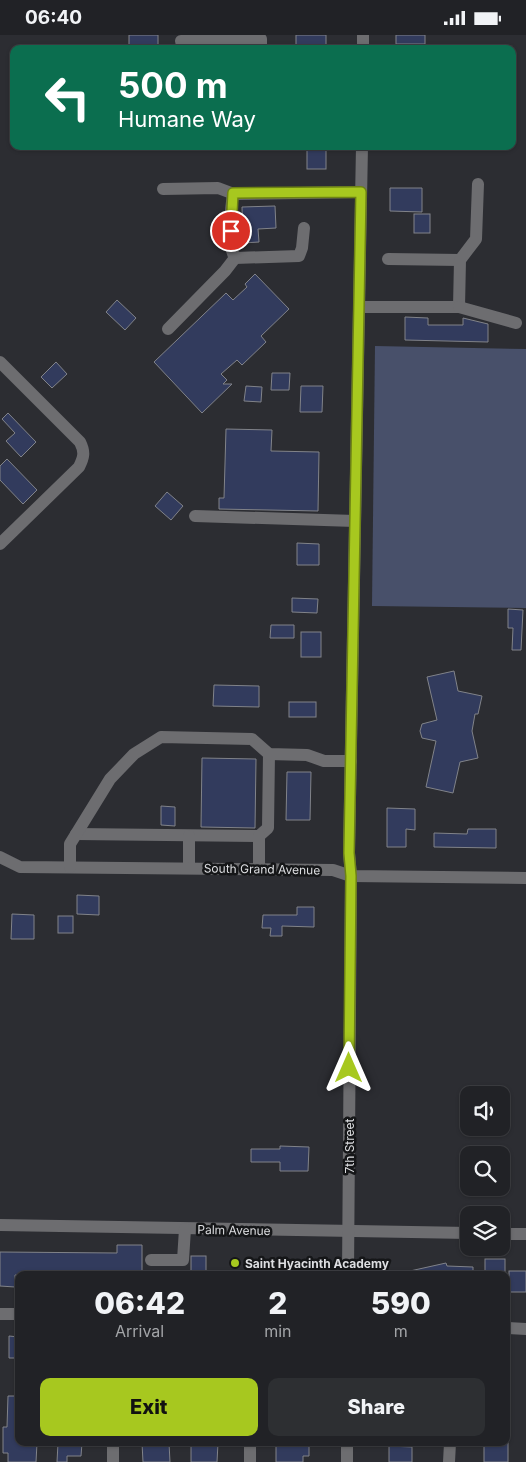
<!DOCTYPE html>
<html lang="en">
<head>
<meta charset="utf-8">
<style>
  :root { --surface:#212226; --page:#2d2f32; --text:#f1f3f6; --muted:#a2a4a7; --line:#3e3f43; --accent:#a7c81f }
  body { margin:0; font-family:Inter,sans-serif; background:var(--page); color:var(--text); height:100vh; display:flex; flex-direction:column; font-size:19px; white-space:nowrap }
  * { box-sizing:border-box; margin:0 }
  p { font-size:16px; color:var(--muted) }
  .icon { flex:none; width:28px; height:28px; fill:none; stroke:currentColor; stroke-width:2; stroke-linecap:round; stroke-linejoin:round }
  .map { position:relative; flex:1; overflow:hidden }
  .sheet { position:absolute; left:15px; top:1236px; width:495px; height:175px; display:flex; flex-direction:column; background:var(--surface); border-radius:10px; box-shadow:0 1px 4px #0004,0 0 0 1px var(--line) }
  .sheet>* { flex:none }
  .guide { position:absolute; left:10px; top:10px; width:506px; height:105px; border-radius:10px; box-shadow:0 1px 4px #0004,0 0 0 1px var(--line); background:#0b6e4f; color:#fff; overflow:hidden }
  .controls { position:absolute; left:460px; top:1051px; display:grid; gap:10px }
  .controls a { display:grid; place-items:center; width:50px; height:50px; border-radius:10px; background:var(--surface); box-shadow:0 1px 4px #0004,0 0 0 1px var(--line); font-size:25px }
  .pin { position:absolute; display:grid; place-items:center; width:42px; height:42px; color:#fff; margin:-21px; border:2px solid #fff; border-radius:50%; box-shadow:0 1px 5px #0007 }
  .me { position:absolute; width:55px; margin:-28px; rotate:0deg; stroke-linejoin:round; filter:drop-shadow(0 0 4px #0008) }
  .turn { display:flex; align-items:center; gap:18px; height:105px; padding:0 25px; font-size:22px }
  .turn .icon { width:65px; height:65px; stroke-width:2.5 }
  .turn b { display:block; font-size:35px; line-height:42px }
  .eta { display:flex; justify-content:space-evenly; align-items:center; height:85px; text-align:center }
  .eta b { font-size:30px; font-weight:800; line-height:35px }
  .primary-button { display:flex; gap:10px; margin-top:auto; padding:10px 25px }
  .primary-button a { flex:1; height:58px; border-radius:10px; background:var(--accent); color:#111; font-size:20px; font-weight:800; line-height:58px; text-align:center }
  .primary-button a+a { background:var(--page); color:var(--text) }
  .status { display:flex; justify-content:space-between; align-items:center; height:35px; padding:0 25px; background:var(--surface); direction:ltr }
  .status svg { height:14px; fill:currentColor }
  .map>svg:first-child { display:block }
</style>
</head>
<body>
<div class="status"><b>06:40</b><svg viewBox="0 0 49 12"><path d="M0 12V9h3v3zM5 12V6h3v6zM10 12V3h3v9zM15 12V0h3v12zM26 1h20v11H26zM47 4h2v5h-2z"/></svg></div>
<div class="map">
<svg width="526" height="1427" viewBox="0 0 526 1427">
  <rect width="100%" height="100%" fill="#2c2d32"/>
  <polygon fill="#48506a" points="375,311 526,314 526,573 372,571"/>
  <g fill="#323b5d" stroke="#818389">
    <rect x="129" y="0" width="29" height="14"/>
    <rect x="296" y="0" width="30" height="14"/>
    <rect x="396" y="0" width="29" height="9"/>
    <rect x="307" y="111" width="19" height="23"/>
    <polygon points="390,153 422,153 422,177 390,176"/>
    <polygon points="275,171 276,193 258,194 259,207 243,208 242,172"/>
    <rect x="414" y="179" width="16" height="19"/>
    <polygon points="255,239 289,274 261,301 266,307 242,330 237,325 221,339 227,345 223,349 232,349 202,378 154,327 226,258 233,265 247,252 245,249"/>
    <polygon points="117,265 136,283 125,295 106,277"/>
    <polygon points="405,282 428,283 428,290 463,290 463,283 488,289 488,307 405,305"/>
    <polygon points="56,327 67,339 52,353 41,342"/>
    <polygon points="272,338 290,338 289,355 271,355"/>
    <polygon points="246,351 262,352 261,367 244,366"/>
    <polygon points="301,351 323,351 322,377 300,377"/>
    <polygon points="8,378 36,407 21,422 6,406 15,398 2,384"/>
    <polygon points="226,394 272,395 271,416 319,417 318,476 219,474 219,463 224,463"/>
    <polygon points="7,424 37,455 23,469 0,445 0,431"/>
    <polygon points="167,457 183,471 171,485 155,471"/>
    <polygon points="297,508 319,509 319,530 297,530"/>
    <polygon points="292,563 318,564 317,578 292,577"/>
    <polygon points="508,574 523,575 521,615 512,615 513,593 508,593"/>
    <polygon points="271,590 294,590 294,603 270,603"/>
    <rect x="301" y="597" width="20" height="25"/>
    <polygon points="454,636 458,656 482,661 478,679 475,679 472,696 478,723 460,727 453,758 426,752 436,706 422,703 420,696 422,689 437,685 427,642"/>
    <polygon points="214,650 259,651 259,672 213,671"/>
    <rect x="289" y="667" width="27" height="15"/>
    <polygon points="202,723 256,724 255,793 201,792"/>
    <polygon points="287,737 311,737 310,785 286,785"/>
    <polygon points="161,771 175,772 175,791 161,790"/>
    <polygon points="387,773 415,774 415,795 406,794 406,812 387,812"/>
    <polygon points="468,794 496,794 496,813 434,812 434,798 467,799"/>
    <polygon points="77,860 99,861 99,880 77,879"/>
    <polygon points="297,872 314,872 314,892 282,891 282,901 270,901 271,893 262,893 263,880 297,880"/>
    <polygon points="12,879 34,880 34,904 11,904"/>
    <rect x="58" y="881" width="15" height="17"/>
    <polygon points="280,1111 309,1112 308,1136 280,1136 280,1127 251,1127 251,1114 280,1114"/>
    <polygon points="117,1210 142,1210 142,1240 15,1240 15,1252 0,1251 0,1217 117,1218"/>
    <rect x="191" y="1221" width="15" height="18"/>
    <rect x="485" y="1224" width="20" height="16"/>
    <polygon points="446,1228 447,1231 473,1232 473,1240 411,1240 410,1236"/>
    <rect x="509" y="1236" width="17" height="21"/>
    <polygon points="9,1301 19,1302 19,1323 9,1323"/>
    <polygon points="8,1361 19,1361 19,1408 37,1408 36,1427 8,1427 8,1418 3,1418 3,1392 7,1392"/>
    <polygon points="58,1408 82,1408 81,1421 67,1421 67,1427 57,1427"/>
    <polygon points="142,1408 169,1408 170,1427 143,1427"/>
    <polygon points="191,1408 218,1408 217,1427 191,1427"/>
    <polygon points="276,1408 309,1408 309,1421 303,1421 303,1427 276,1427"/>
    <rect x="484" y="1408" width="24" height="19"/>
    <polygon points="389,1411 412,1412 412,1427 389,1427"/>
  </g>
  <g fill="none" stroke-linecap="round" stroke-linejoin="round">
    <g stroke="#6d6d70" stroke-width="12">
      <polyline points="181,6 261,4 261,14"/>
      <polyline points="363,14 363,0"/>
      <polyline points="163,154 218,153 234,159 361,157"/>
      <path d="M233,158C231,176 226,207 235,223L299,221L302,213L304,193"/>
      <polyline points="388,224 460,225"/>
      <polyline points="359,272 459,272 460,225 476,204 478,149"/>
      <polyline points="459,272 516,288"/>
      <polyline points="168,294 225,236 235,223"/>
      <path d="M0,327L80,407C85,417 84,422 79,432L0,509"/>
      <polyline points="195,481 355,486"/>
      <polyline points="76,799 259,801 268,793 269,719"/>
      <polyline points="189,801 189,833"/>
      <polyline points="259,801 259,834"/>
      <polyline points="0,822 20,832 333,835 351,841 526,843"/>
      <polyline points="70,832 70,809 110,744 134,719 161,702 252,704 269,719 307,720 324,726 351,726"/>
      <polyline points="0,1190 469,1198"/>
      <polyline points="501,1199 526,1199"/>
      <polyline points="151,1225 183,1225 185,1194"/>
      <polyline points="348,1240 351,841 349,818 362,111"/>
      <polyline points="0,1279 19,1279"/>
      <polyline points="506,1293 526,1294"/>
      <polyline points="113,1427 113,1408"/>
      <polyline points="250,1427 250,1408"/>
      <polyline points="347,1427 347,1408"/>
      <polyline points="449,1427 450,1408"/>
    </g>
  </g>
  <g fill="none" stroke-linecap="round" stroke-linejoin="round">
    <defs>
      <polyline id="route" points="231,196 233,158 361,157 349,818 351,841 349,1033"/>
    </defs>
    <use href="#route" stroke="#6d8214" stroke-width="12"/>
    <use href="#route" stroke="#a7c81f" stroke-width="9"/>
  </g>
  <circle fill="#a7c81f" stroke="#151618" stroke-width="2" cx="235" cy="1228" r="5"/>
  <g text-anchor="middle" dominant-baseline="central" stroke-width="5" stroke-linejoin="round" paint-order="stroke">
    <g font-size="12" fill="#dddee1" stroke="#151618">
      <text transform="translate(262 834) rotate(1)">South Grand Avenue</text>
      <text transform="translate(349 1111) rotate(-90)">7th Street</text>
      <text transform="translate(234 1195) rotate(1)">Palm Avenue</text>
    </g>
    <g font-size="12" font-weight="bold" fill="#dddee1" stroke="#151618" text-anchor="start">
      <text x="245" y="1228">Saint Hyacinth Academy</text>
    </g>
  </g>
</svg>
<div class="controls">
<a><svg class="icon" aria-label="sound" viewBox="0 0 24 24"><path d="M4 9h4l5-4v14l-5-4H4zM17 9q2 3 0 6"/></svg></a>
<a><svg class="icon" aria-label="search" viewBox="0 0 24 24"><circle cx="10" cy="10" r="6"/><path d="M15 15l6 6"/></svg></a>
<a><svg class="icon" aria-label="layers" viewBox="0 0 24 24"><path d="M12 4l9 5-9 5-9-5zM3 14l9 5 9-5"/></svg></a>
</div>
<div class="pin" style="left:231px;top:196px;background:#d93025"><svg class="icon" aria-label="arrive" viewBox="0 0 24 24"><path d="M6 21V4h12l-3 4 3 4H6"/></svg></div>
<svg class="me" style="left:349px;top:1033px" viewBox="-20 -20 40 40"><path d="M0-17L14 15 0 8-14 15z" fill="#a7c81f" stroke="#fff" stroke-width="4"/></svg>
<div class="guide">
<div class="turn"><svg class="icon" aria-label="left" viewBox="0 0 24 24"><path d="M17 20v-9H6M10 6l-5 5 5 5"/></svg><div><b>500 m</b>Humane Way</div></div>
</div>
<section class="sheet">
<div class="eta">
<div><b>06:42</b><p>Arrival</p></div>
<div><b>2</b><p>min</p></div>
<div><b>590</b><p>m</p></div>
</div>
<div class="primary-button"><a>Exit</a><a>Share</a></div>
</section>
</div>
</body>
</html>
